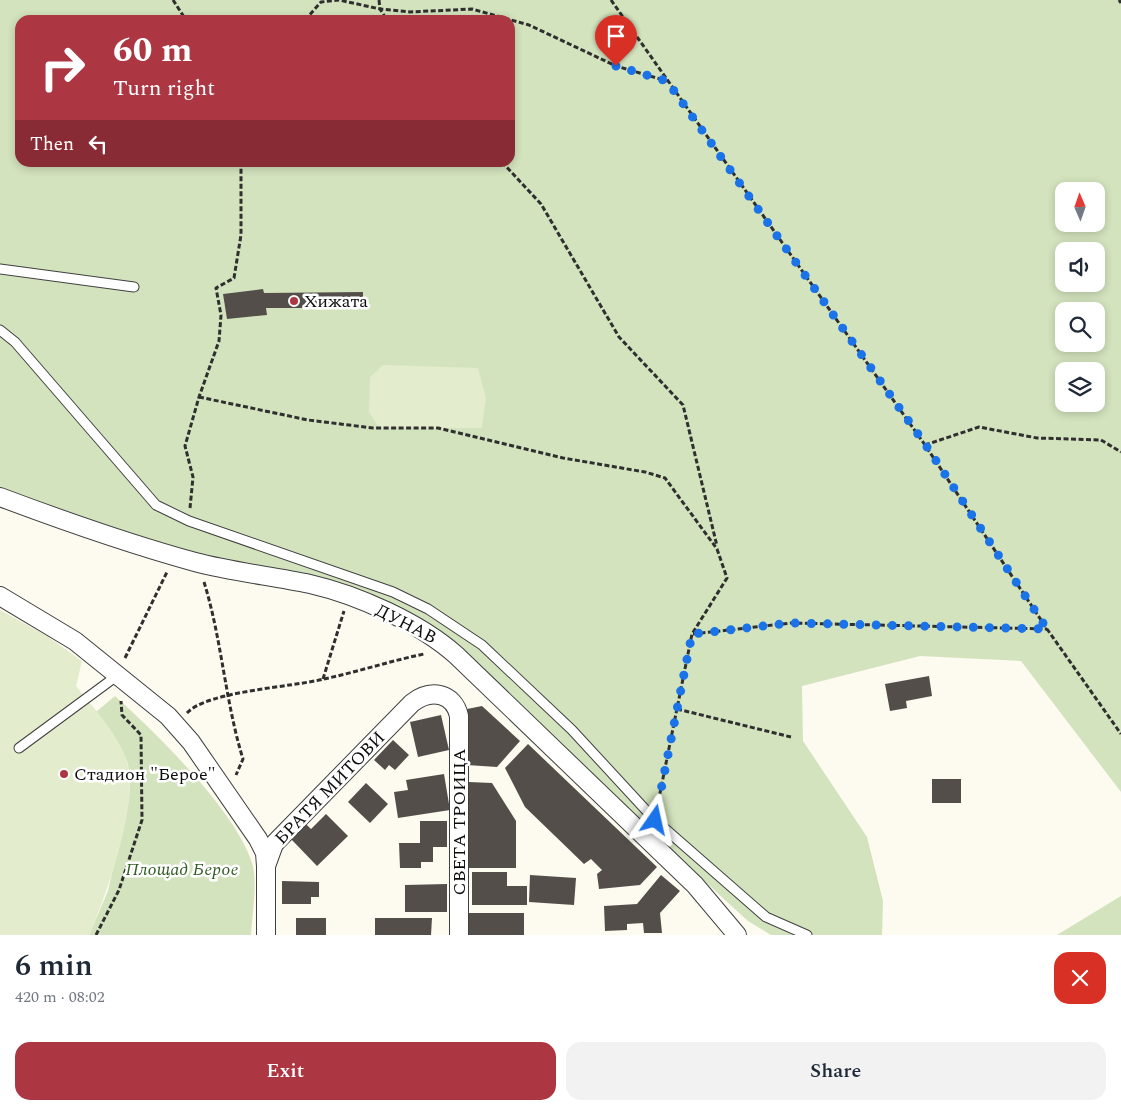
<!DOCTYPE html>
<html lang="en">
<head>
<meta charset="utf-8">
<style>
  :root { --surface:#fff; --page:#f2f2f3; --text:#1f2937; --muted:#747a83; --accent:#ac3642 }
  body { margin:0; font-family:Spectral,serif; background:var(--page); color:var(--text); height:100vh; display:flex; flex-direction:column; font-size:19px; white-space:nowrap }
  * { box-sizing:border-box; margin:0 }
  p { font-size:16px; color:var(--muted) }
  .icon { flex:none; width:28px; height:28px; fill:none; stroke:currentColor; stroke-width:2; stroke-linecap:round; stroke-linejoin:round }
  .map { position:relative; height:935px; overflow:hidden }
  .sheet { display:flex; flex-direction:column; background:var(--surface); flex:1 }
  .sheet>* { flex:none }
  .banner { position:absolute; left:15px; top:15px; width:500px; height:152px; border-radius:15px; box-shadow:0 2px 8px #0003; background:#ac3642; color:#fff; overflow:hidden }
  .needle { width:32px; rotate:358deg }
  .buttons { position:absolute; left:1055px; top:182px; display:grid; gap:10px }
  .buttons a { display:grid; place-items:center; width:50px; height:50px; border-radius:10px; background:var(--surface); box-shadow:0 2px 8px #0003; font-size:25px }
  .pin { position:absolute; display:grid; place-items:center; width:42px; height:42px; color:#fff; margin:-51px -21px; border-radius:50% 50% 50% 0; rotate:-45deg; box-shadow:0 0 5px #0007 }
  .pin .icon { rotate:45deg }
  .me { position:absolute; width:55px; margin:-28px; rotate:11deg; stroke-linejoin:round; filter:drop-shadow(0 0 4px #0008) }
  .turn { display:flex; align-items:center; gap:18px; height:105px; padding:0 15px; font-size:22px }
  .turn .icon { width:65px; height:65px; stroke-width:2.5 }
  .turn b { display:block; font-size:35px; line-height:42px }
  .then { display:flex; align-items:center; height:48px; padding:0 15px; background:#0003; gap:10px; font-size:19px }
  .round { display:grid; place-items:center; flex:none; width:52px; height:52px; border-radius:15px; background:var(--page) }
  .headline { display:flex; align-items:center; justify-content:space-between; height:85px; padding:0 15px }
  h1 { font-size:30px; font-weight:600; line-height:38px }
  .action { display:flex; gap:10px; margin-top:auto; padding:10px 15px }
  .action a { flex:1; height:58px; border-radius:15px; background:var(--accent); color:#fff; font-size:20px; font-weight:600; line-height:58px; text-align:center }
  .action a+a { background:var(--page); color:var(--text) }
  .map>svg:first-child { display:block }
</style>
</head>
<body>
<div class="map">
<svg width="1121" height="935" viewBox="0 0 1121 935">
  <rect width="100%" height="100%" fill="#fdfaef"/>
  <g fill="#d3e3bd" fill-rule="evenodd">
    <path d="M0,0H1121V792L1021,661L920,656L802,686L803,741L867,837L883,901L882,935H771L748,921L726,901L454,647L272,571L138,538L0,489ZM20,20H510V162H20ZM1064,191H1096V224H1064ZM1064,251H1096V284H1064ZM1064,311H1096V344H1064ZM1064,371H1096V404H1064Z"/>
    <path d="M115,696C156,733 236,811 252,863C258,881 252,915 251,935H89L108,891L129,799L130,783L128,764L123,752L96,712Z"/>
    <polygon points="1121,896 1121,935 1057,935"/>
  </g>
  <g fill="#e3eccd">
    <polygon points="383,365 478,368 486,398 482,428 379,428 369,412 370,377"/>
    <path d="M0,610L47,636L82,661L76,686C94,709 118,733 127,762C140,802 106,896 89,935H0Z"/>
  </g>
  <g fill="#544e4b">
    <polygon points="263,289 264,293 363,292 363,308 266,308 267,315 227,319 223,294"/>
    <polygon points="929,676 932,696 906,701 907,708 890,711 885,684"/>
    <polygon points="482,706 520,741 497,767 467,765 467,709"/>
    <polygon points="441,715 449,750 418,757 410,722"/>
    <polygon points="393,740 409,755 395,770 389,765 385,770 374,760"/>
    <polygon points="528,744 657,867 640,885 599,889 597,874 602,870 591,859 584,864 525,807 505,768"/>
    <polygon points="444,774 450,810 398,818 394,792 408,790 406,780"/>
    <rect x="932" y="779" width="29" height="24"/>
    <polygon points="469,782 492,783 516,821 516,868 468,868"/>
    <polygon points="366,783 388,804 370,823 348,802"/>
    <polygon points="326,814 348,836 317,866 291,839 306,824 311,829"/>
    <polygon points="420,821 447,821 447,847 433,847 433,862 421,862 421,868 400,868 399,843 420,843"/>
    <polygon points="472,872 507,872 507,886 527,886 527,905 472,905"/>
    <polygon points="530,875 576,878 574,905 529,902"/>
    <polygon points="661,875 680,891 660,913 662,933 644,933 643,923 627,924 627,930 605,931 604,906 637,904"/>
    <polygon points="282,881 319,882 319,897 311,897 311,904 282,904"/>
    <polygon points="447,884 447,912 405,912 405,885"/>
    <rect x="469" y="913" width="55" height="22"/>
    <rect x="296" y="918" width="30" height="17"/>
    <polygon points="375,918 432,918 431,935 375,935"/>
  </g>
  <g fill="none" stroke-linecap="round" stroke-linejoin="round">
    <defs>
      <g id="service">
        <polyline points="0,269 134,287"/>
        <polyline points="0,330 15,342 156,505 189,521 393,592 428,609 482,645 572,730 655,820 766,917 807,935"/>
        <polyline points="19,748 118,675"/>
      </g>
      <g id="minor">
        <path d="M0,497C64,521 129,544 195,562C233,572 272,576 310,584C358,595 420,623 456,655L695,885L737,935"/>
        <polyline points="0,596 75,641 168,716 191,742 258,839 265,853 266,866"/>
        <path d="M266,935V866L274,844L412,703C431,688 454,693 459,716V935"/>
      </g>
    </defs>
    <use href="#service" stroke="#404040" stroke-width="11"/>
    <use href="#minor" stroke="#404040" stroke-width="20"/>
    <g stroke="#2f2f2f" stroke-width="3" stroke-dasharray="5 2.5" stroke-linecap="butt">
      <polyline points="173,0 186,20"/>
      <polyline points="379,0 380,9 387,20"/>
      <polyline points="611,0 925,445 1047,629 1121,734"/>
      <polyline points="1119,0 1121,3"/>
      <polyline points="305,20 321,2 339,0 380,9 410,12 472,9 529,25 616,66 667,81"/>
      <polyline points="502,162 541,204 619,337 683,405 717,546"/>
      <polyline points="199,397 308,420 373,428 438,428 563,458 645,472 665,478 717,549 727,578 692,634 658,803"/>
      <polyline points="925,445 979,427 1037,438 1101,440 1121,452"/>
      <polyline points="190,508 193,477 185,446 199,397 219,341 221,315 216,288 234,278 241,235 241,162"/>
      <path d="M204,582C222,640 225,701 243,759L236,775"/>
      <polyline points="693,634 791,623 1047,629"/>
      <polyline points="125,658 167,572"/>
      <polyline points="323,679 344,611"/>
      <polyline points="677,709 791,737"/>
      <path d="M187,713C207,691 293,687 324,679C357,672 390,661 424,654"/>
      <polyline points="96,935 119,890 142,820 141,735 122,715 121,701"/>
    </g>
    <use href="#service" stroke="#fff" stroke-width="9"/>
    <use href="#minor" stroke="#fff" stroke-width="18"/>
  </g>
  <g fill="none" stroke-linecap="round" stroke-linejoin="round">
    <polyline stroke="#1a73e8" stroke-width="9" stroke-dasharray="0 16.2" points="616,66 667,81 925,444 1047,629 791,623 692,634 655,820"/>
  </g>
  <g fill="#ac3642" stroke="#fff" stroke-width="2">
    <circle cx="294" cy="301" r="5"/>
    <circle cx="64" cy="774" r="5"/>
  </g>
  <g text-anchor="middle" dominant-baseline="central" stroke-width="5" stroke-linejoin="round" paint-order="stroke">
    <g font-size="18" fill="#0d0d0d" stroke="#fff" text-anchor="start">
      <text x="304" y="301">Хижата</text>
      <text x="74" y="774">Стадион "Берое"</text>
    </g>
    <g font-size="18" fill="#0d0d0d" stroke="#fff">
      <text transform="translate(406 624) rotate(27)">ДУНАВ</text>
      <text transform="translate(330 788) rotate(-46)">БРАТЯ МИТОВИ</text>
      <text transform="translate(459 822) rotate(-90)">СВЕТА ТРОИЦА</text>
    </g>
    <g font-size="18" font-style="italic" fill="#345d26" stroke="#fff">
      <text x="182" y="869">Площад Берое</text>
    </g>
  </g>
</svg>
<div class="buttons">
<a><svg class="needle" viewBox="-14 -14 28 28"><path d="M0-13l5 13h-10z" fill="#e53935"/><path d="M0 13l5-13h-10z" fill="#747a83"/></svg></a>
<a><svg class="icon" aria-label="sound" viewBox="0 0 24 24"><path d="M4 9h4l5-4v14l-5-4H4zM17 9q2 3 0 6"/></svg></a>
<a><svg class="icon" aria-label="search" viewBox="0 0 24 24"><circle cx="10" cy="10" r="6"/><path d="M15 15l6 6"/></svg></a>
<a><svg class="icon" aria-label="layers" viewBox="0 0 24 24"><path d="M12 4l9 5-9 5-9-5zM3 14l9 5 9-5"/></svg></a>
</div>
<div class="pin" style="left:616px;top:66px;background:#d93025"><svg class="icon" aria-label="arrive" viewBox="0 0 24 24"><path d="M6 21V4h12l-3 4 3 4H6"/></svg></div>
<svg class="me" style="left:655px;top:820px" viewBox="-20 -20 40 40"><path d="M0-17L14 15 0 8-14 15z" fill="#1a73e8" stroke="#fff" stroke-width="4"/></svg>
<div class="banner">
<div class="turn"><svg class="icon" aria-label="right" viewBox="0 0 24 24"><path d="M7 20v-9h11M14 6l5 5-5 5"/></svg><div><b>60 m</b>Turn right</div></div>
<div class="then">Then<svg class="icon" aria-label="left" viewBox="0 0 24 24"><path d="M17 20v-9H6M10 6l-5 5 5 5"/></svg></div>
</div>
</div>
<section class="sheet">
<div class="headline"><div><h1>6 min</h1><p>420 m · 08:02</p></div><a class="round" style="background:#d93025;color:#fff"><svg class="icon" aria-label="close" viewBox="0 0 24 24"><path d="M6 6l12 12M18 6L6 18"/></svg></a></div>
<div class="action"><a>Exit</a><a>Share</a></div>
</section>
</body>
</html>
